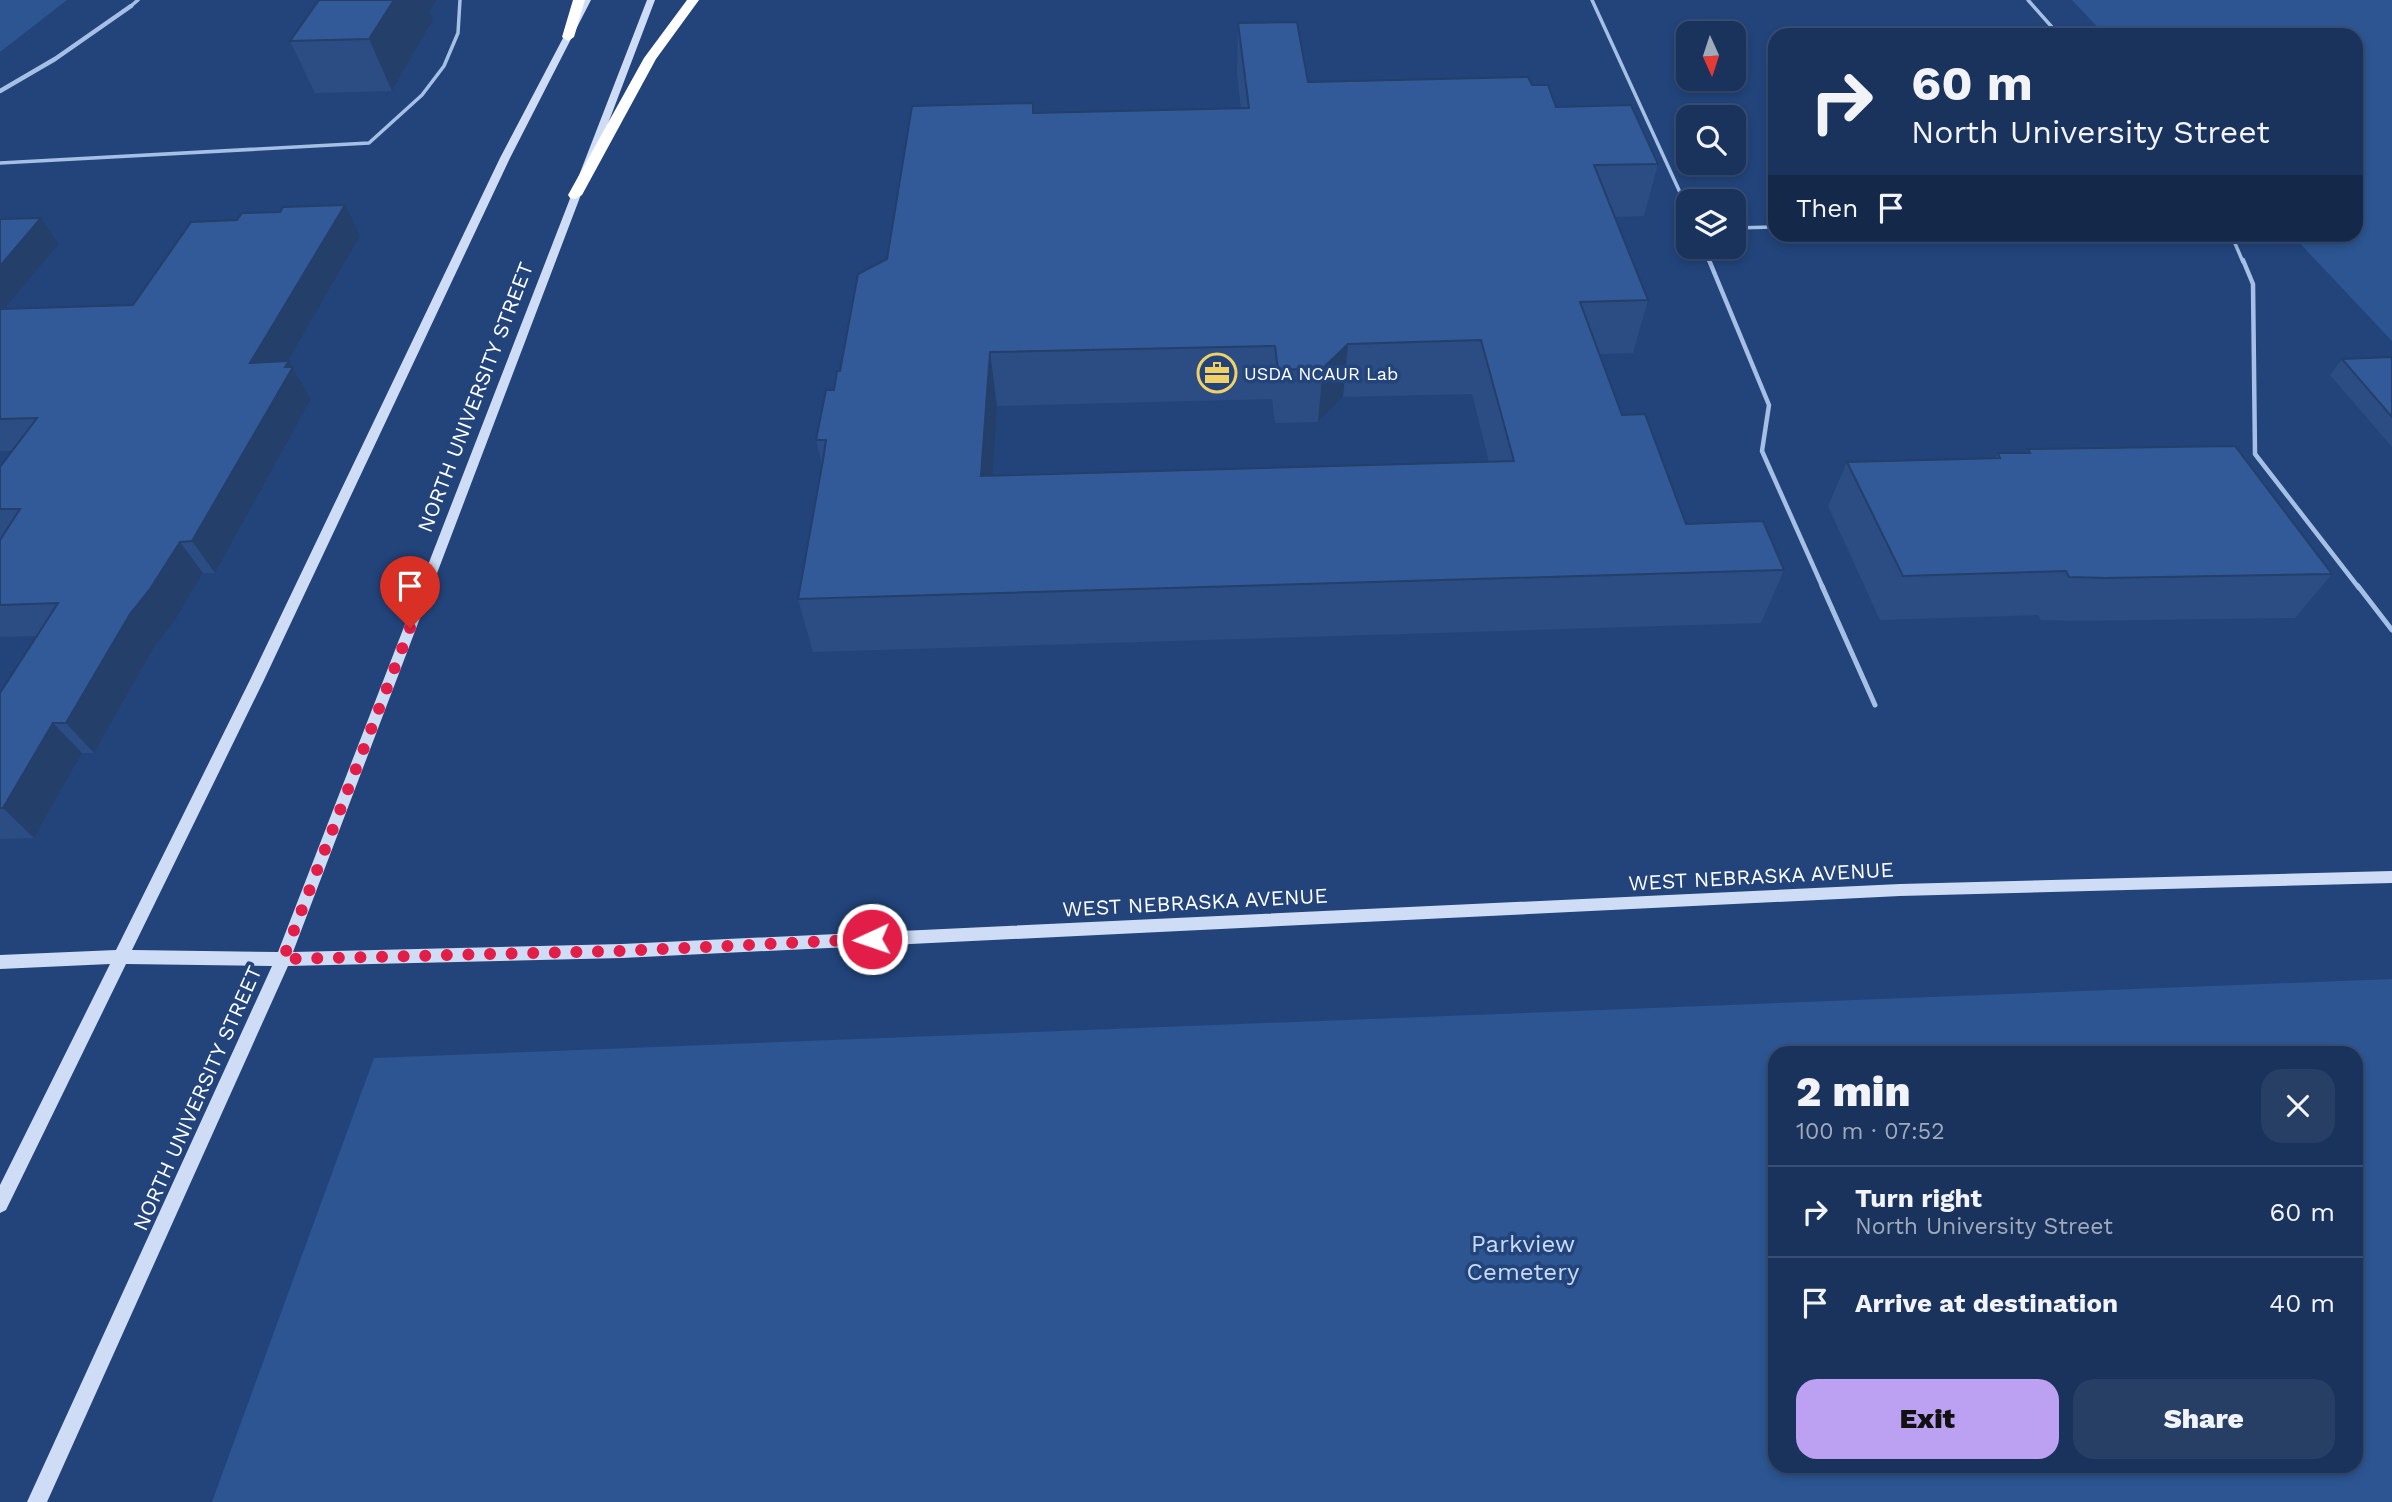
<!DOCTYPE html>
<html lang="en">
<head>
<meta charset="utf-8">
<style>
  :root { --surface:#1a335c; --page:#273f65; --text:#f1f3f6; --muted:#9faabb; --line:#384e72; --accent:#bca0f2 }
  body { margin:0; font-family:"Work Sans",sans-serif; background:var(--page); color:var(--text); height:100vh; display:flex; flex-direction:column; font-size:26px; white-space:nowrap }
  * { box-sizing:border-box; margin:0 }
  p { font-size:23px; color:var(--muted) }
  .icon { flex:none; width:38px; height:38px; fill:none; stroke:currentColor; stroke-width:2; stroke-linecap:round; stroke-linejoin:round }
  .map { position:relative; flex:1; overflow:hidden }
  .sheet { position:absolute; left:1768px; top:1046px; width:595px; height:427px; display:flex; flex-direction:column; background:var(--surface); border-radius:21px; box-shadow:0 4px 10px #0003,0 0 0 2px var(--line) }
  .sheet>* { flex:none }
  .top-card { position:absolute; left:1768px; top:28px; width:595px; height:214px; border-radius:21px; box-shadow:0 4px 10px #0003,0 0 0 2px var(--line); background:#1a335c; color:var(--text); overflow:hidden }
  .needle { width:46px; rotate:177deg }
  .fabs { position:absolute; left:1676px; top:21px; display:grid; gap:14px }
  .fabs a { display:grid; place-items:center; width:70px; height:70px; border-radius:14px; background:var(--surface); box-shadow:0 4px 10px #0003,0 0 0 2px var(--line); font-size:35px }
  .pin { position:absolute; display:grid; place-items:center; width:60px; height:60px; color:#fff; margin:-72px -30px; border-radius:50% 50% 50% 0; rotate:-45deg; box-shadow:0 0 7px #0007 }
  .pin .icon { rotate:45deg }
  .me { position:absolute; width:77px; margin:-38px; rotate:267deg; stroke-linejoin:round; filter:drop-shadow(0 0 5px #0008) }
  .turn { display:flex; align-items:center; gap:24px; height:147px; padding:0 28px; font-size:32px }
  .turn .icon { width:91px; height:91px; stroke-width:2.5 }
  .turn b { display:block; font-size:49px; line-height:60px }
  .then { display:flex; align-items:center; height:66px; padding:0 28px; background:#0003; gap:14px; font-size:26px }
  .round { display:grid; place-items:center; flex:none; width:74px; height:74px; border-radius:21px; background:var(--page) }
  .head { display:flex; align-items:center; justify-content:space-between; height:119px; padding:0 28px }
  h1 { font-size:42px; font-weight:800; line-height:52px }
  .primary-button { display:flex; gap:14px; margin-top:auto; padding:14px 28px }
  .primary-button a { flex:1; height:80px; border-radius:21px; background:var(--accent); color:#111; font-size:28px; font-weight:800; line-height:80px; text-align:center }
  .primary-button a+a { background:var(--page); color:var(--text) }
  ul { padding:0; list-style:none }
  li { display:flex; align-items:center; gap:21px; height:91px; padding:0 28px; border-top:2px solid var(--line) }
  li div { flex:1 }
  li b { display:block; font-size:26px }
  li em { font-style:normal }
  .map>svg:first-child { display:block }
</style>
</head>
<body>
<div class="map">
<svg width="2392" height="1502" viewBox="0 0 2392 1502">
  <rect width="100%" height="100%" fill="#22447b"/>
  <g fill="#2c5592" fill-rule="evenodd">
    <polygon points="0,0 67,0 0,52"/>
    <polygon points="2072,0 2392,0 2392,341 2292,235 2356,234 2356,35 2105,35"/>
    <path d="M2392,979V1502H212L374,1058ZM1774,1054H2356V1466H1774Z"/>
  </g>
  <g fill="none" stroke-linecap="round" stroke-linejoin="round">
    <g stroke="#a5bfe5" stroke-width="3.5">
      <polyline points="1592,0 1689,212"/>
      <polyline points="2028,0 2059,35"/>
      <polyline points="131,6 138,0"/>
      <polyline points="0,163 369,143 422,95 444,66 458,33 460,0"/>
      <polyline points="1734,228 1774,227"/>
      <polyline points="2231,234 2243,262"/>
      <polyline points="1704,247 1710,262"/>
    </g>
    <g stroke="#a5bfe5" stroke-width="4.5">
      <polyline points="1709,260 1769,405 1762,451 1823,588"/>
      <polyline points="2243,260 2253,284 2255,454 2359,588"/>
    </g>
    <g stroke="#a5bfe5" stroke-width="5">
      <polyline points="1822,586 1875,705"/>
      <polyline points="2358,586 2392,630"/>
    </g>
    <polyline stroke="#a5bfe5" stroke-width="4.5" points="0,91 55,59 131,6"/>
    <polygon fill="#ceddf5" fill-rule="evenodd" points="583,0 591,0 510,158 264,680 132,950 278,952 647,0 655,0 293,952 622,944 1900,884 2392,871 2392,883 1900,896 622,958 288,966 47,1502 27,1502 272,966 126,964 6,1210 0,1213 0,1185 110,964 0,969 0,955 116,950 250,680 500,158"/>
    <g fill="#fff" fill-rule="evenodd">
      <polygon points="573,0 585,0 574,37 568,41 562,37"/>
      <polygon points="687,0 699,0 656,59 582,195 575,199 570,198 568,195 644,58"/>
    </g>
  </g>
  <g fill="#2b4d83" fill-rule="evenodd">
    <polygon points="436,0 430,12 433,20 392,91 315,93 290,41"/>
    <path d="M1238,23L1308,82L1532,85L1556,107L1658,164L1644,216L1615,217L1648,300L1633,353L1599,354L1622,415L1686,524L1784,570L1761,623L813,652L798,599L822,464L816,440L840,371L887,259L1034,113L1241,109L1237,73ZM1472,394L1489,462L992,475L997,406L1272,399L1275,423L1318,422L1343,397Z"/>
    <polygon points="41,218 59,244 5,308 133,305 360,236 288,361 289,361 293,367 311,399 215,573 203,573 175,620 155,646 94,753 82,753 34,838 0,839 0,693 37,636 0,637 0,467 12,451 0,451 0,219"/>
    <polygon points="2392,357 2392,447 2330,375 2342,359"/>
    <polygon points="2028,449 2332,574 2295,618 2076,621 2041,620 2038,615 1880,620 1828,506 1847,462 1995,458 1998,453 2026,453"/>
  </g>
  <g fill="#233f6a">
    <polygon points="394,0 436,0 430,12 433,20 392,91 369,39"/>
    <polygon points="345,205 360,236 269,394 250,363"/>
    <polygon points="41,218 59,244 0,314 0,266"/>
    <polygon points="1348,344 1343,397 1318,422 1323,368"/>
    <polygon points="990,352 997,406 989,529 981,476"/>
    <polygon points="289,361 311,399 215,573 192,541"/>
    <polygon points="180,542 203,573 175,620 155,646 94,753 66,723 130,614"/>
    <polygon points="53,723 82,753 34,838 3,808"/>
  </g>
  <g fill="#325a98" stroke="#233f6a" stroke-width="2" fill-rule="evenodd">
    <polygon points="319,0 394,0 369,39 290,41"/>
    <path d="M1297,22L1308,82L1528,77L1532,85H1548L1556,107L1631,105L1658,164L1594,165L1648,300L1580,302L1622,415L1645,414L1686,524L1763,521L1784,570L798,599L823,460L826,440H816L826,390H834L837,371H840L858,274L887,259L912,106L1033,103V113L1249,108L1238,23ZM1481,340L1514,461L981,476L990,352L1275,346L1278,370L1323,368L1348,344Z"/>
    <polygon points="345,205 250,363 289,361 285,367 293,367 192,541 180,542 150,589 130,614 66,723 53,723 3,808 0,808 0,693 58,603 0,605 0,540 20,509 0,509 0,467 37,418 0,419 0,309 133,305 191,222 237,220 242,213 280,212 283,207"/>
    <polygon points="41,218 0,266 0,219"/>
    <polygon points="2392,357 2392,417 2342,359"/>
    <polygon points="2235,446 2332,574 2105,578 2069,577 2066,571 1903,576 1847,462 2000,458 1998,453 2030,453 2028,449"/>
  </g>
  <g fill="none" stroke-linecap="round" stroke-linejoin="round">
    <polyline stroke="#e11d48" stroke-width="12" stroke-dasharray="0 21.6" points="410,628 283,959 621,951 872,939"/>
  </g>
  <defs>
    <symbol id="office-ring" viewBox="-11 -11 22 22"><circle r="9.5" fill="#22447b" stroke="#f1d067" stroke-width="1.5"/><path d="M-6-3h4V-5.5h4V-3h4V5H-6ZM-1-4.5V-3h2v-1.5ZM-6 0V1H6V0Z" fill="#f1d067"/></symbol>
  </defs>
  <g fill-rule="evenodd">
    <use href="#office-ring" x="1195" y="351" width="44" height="44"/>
  </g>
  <g text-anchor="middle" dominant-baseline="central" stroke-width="7" stroke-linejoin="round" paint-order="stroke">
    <g font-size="18" fill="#fff" stroke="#22447b" text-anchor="start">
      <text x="1244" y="373">USDA NCAUR Lab</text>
    </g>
    <g font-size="21" fill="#fff" stroke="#22447b">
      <text transform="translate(475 397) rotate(-69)">NORTH UNIVERSITY STREET</text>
      <text transform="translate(1761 876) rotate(-3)">WEST NEBRASKA AVENUE</text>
      <text transform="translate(1195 902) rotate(-3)">WEST NEBRASKA AVENUE</text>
      <text transform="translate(197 1098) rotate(-66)">NORTH UNIVERSITY STREET</text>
    </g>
    <g font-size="24" fill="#c8daf4" stroke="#22447b">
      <text x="1523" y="1244">Parkview<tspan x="1523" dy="28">Cemetery</tspan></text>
    </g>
  </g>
</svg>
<div class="fabs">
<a><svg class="needle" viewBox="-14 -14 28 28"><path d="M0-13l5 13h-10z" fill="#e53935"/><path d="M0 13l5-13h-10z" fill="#9faabb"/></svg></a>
<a><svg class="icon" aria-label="search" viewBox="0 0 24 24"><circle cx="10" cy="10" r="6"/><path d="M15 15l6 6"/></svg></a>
<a><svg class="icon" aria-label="layers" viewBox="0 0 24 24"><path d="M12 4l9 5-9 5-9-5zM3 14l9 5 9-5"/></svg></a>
</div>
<div class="pin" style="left:410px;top:628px;background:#d93025"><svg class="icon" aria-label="arrive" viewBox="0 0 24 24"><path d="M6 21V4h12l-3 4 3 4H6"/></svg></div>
<svg class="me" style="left:872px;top:939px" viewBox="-20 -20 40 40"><circle r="17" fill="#e11d48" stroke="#fff" stroke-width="3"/><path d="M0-11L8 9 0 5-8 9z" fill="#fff"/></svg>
<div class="top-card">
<div class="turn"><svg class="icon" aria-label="right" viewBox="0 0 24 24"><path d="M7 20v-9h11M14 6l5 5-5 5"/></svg><div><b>60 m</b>North University Street</div></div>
<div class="then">Then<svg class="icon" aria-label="arrive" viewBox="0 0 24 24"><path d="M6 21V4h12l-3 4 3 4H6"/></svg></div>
</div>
<section class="sheet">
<div class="head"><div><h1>2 min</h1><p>100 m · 07:52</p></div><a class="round"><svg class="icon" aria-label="close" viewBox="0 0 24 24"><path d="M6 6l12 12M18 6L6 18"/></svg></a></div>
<ul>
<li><svg class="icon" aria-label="right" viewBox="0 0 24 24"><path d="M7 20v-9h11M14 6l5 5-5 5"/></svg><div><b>Turn right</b><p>North University Street</p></div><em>60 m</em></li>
<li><svg class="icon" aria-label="arrive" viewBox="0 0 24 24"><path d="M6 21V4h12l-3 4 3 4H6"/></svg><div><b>Arrive at destination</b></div><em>40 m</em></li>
</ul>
<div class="primary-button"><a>Exit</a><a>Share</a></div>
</section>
</div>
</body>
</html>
